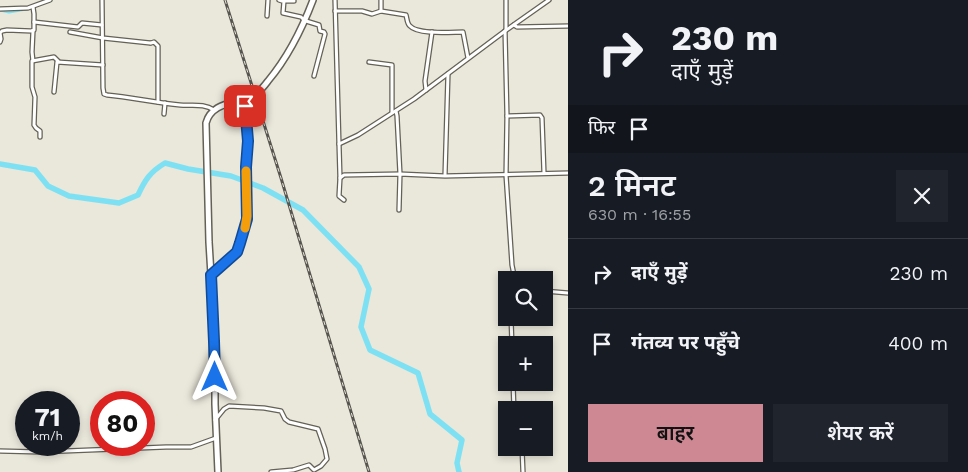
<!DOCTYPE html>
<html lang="hi">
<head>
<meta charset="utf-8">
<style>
  :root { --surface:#171b24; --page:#20242c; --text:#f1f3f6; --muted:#9ea1a6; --line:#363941; --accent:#cd8893 }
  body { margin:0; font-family:"Work Sans","Noto Sans Devanagari",sans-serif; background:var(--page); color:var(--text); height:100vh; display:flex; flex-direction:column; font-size:19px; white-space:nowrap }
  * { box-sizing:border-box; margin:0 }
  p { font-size:16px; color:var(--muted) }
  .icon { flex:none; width:28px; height:28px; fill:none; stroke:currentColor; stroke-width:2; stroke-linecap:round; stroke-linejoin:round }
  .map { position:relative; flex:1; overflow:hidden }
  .drawer { display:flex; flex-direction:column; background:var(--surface); width:400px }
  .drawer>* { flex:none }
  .banner { background:#171b24; color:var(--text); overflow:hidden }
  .tools { position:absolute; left:498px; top:271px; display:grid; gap:10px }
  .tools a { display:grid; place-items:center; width:55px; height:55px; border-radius:0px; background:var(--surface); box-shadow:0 2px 8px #0003; font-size:25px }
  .speed { position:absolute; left:15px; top:391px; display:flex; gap:10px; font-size:25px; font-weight:700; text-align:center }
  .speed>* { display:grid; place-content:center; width:65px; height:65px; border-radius:50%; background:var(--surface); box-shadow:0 2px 8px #0003; line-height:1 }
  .speed small { font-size:12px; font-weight:400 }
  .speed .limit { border:8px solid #d22; background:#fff; color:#111 }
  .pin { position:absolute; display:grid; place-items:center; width:42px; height:42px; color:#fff; margin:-21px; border-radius:10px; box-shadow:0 2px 8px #0006 }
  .me { position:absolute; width:55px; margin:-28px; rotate:0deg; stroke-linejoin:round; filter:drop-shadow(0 0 4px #0008) }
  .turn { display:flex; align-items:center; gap:18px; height:105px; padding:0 20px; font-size:22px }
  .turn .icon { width:65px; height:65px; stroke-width:2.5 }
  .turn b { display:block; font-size:35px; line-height:42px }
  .then { display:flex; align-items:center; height:48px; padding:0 20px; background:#0003; gap:10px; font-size:19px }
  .round { display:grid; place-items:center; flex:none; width:52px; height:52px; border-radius:0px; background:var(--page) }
  .summary { display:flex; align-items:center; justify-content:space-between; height:85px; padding:0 20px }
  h1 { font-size:30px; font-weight:600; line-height:38px }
  .cta { display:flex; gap:10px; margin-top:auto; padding:10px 20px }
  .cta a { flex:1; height:58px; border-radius:0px; background:var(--accent); color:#111; font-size:20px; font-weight:600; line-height:58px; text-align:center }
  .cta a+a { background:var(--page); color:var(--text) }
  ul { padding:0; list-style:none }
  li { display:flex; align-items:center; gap:15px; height:70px; padding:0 20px; border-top:1px solid var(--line) }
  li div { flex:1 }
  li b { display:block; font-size:19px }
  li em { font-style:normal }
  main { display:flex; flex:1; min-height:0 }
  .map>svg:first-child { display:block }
</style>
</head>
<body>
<main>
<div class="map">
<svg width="568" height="472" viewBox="0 0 568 472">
  <rect width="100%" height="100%" fill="#eae7db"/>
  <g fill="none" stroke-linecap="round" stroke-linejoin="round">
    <polyline stroke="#7de1f3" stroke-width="3" points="0,10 9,12 26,9"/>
    <path stroke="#7de1f3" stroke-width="5.5" d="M0,164L35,170L48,186L69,196L119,203L138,195C145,180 150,172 165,163L188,169L231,176L263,188L303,210L359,267L369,289L361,327L370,350L418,373L430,414L462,440L457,463L459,472"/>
    <defs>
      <g id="minor">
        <path d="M102,0L103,88L104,94L107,95C131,97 156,103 180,105C192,106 204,103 214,110"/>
        <polyline points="279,0 282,1 294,1"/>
        <polyline points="335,0 339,144 358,135 414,99 505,31 549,0"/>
        <path d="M381,0V11L406,15C407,18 407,24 410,26C418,35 451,32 463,32L468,58"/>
        <polyline points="506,0 506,29"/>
        <polyline points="284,1 283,13 301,17 305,21"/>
        <polyline points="0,9 28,8 50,0"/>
        <polyline points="335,11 362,11 372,14 381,11"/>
        <polyline points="267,16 268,0"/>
        <polyline points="306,21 319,25 320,31 324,32 325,34 314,76"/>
        <polyline points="34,22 78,27 82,23 102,25"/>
        <polyline points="514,25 517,27 568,26"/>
        <polyline points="33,31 32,52 33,61"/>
        <polyline points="505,31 507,116 506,175 512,265 515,280"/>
        <polyline points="70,32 103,38 150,43"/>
        <polyline points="0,42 1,39 0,33 2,31 7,30 31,31 34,30 34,14 33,7"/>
        <polyline points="151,43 154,42 158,46 158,102"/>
        <polyline points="369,62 392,65 392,112"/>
        <polyline points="426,90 425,81 432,32"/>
        <polyline points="54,92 57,62 103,65"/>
        <polyline points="396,111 397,116 400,174 399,210"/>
        <polyline points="164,114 165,103"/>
        <polyline points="507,116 540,115 542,118 544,173"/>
        <polyline points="40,137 40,131 36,128 34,125 35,97 32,87 32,61 54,57 58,61"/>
        <polyline points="339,144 340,178 344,175 400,174 445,176 568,173"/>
        <polyline points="445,175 448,74"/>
        <polyline points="340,178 339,196 344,200"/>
        <path d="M212,274C221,267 234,259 239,248C251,221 245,195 246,168C246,145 249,121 244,99"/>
        <polyline points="544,291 568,293"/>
        <polyline points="511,318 512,345"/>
        <polyline points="513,382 514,410"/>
        <polyline points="215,420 224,409 229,406 264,408 281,411 285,419 289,422 318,429 325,449 327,459 321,466 314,470 309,465 293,470 271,472"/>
        <polyline points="522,448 523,472"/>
        <polyline points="0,451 40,452 166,447 191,447 216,438"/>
      </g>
      <path id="highway" d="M218,472L215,404V341L209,242L206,123C212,100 241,104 257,93C261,90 265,85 268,81C288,57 302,29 313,0"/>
    </defs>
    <use href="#minor" stroke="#646157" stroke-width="5.5"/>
    <use href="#highway" stroke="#646157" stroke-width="8"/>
    <use href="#minor" stroke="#fff" stroke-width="3"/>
    <use href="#highway" stroke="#fff" stroke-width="5"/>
    <defs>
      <polyline id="rail" points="225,0 281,178 369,472"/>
    </defs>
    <use href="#rail" stroke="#57554f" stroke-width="3"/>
    <use href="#rail" stroke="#eae7db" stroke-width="1" stroke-dasharray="4" stroke-linecap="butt"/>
  </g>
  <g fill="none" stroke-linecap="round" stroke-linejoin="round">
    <defs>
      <polyline id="route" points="215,377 214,341 211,275 237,252 240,243 247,219 246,167 248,141 245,106"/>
    </defs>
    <use href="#route" stroke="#114b97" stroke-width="12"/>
    <use href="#route" stroke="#1a73e8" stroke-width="9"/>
    <polyline stroke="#f59e0b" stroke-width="9" points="245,228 247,216 246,171"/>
  </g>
</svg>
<div class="tools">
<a><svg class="icon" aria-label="search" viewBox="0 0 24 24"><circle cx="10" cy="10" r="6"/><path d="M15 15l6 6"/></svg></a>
<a>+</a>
<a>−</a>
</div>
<div class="speed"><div>71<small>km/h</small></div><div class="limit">80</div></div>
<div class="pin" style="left:245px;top:106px;background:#d93025"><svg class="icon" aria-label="arrive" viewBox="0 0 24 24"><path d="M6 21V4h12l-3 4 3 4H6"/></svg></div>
<svg class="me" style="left:215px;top:377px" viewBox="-20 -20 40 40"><path d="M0-17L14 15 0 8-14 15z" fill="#1a73e8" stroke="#fff" stroke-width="4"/></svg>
</div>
<section class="drawer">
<div class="banner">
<div class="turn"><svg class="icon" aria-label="right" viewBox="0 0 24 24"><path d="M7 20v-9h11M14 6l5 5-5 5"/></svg><div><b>230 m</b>दाएँ मुड़ें</div></div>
<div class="then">फिर<svg class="icon" aria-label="arrive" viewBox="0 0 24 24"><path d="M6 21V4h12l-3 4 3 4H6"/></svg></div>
</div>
<div class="summary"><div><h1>2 मिनट</h1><p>630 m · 16:55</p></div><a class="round"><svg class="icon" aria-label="close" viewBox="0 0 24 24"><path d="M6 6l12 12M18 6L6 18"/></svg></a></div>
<ul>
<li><svg class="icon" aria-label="right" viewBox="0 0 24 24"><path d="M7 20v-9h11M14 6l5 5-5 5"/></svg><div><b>दाएँ मुड़ें</b></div><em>230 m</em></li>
<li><svg class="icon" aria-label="arrive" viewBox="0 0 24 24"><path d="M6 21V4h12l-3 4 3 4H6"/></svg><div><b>गंतव्य पर पहुँचे</b></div><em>400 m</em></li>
</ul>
<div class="cta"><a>बाहर</a><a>शेयर करें</a></div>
</section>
</main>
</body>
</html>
